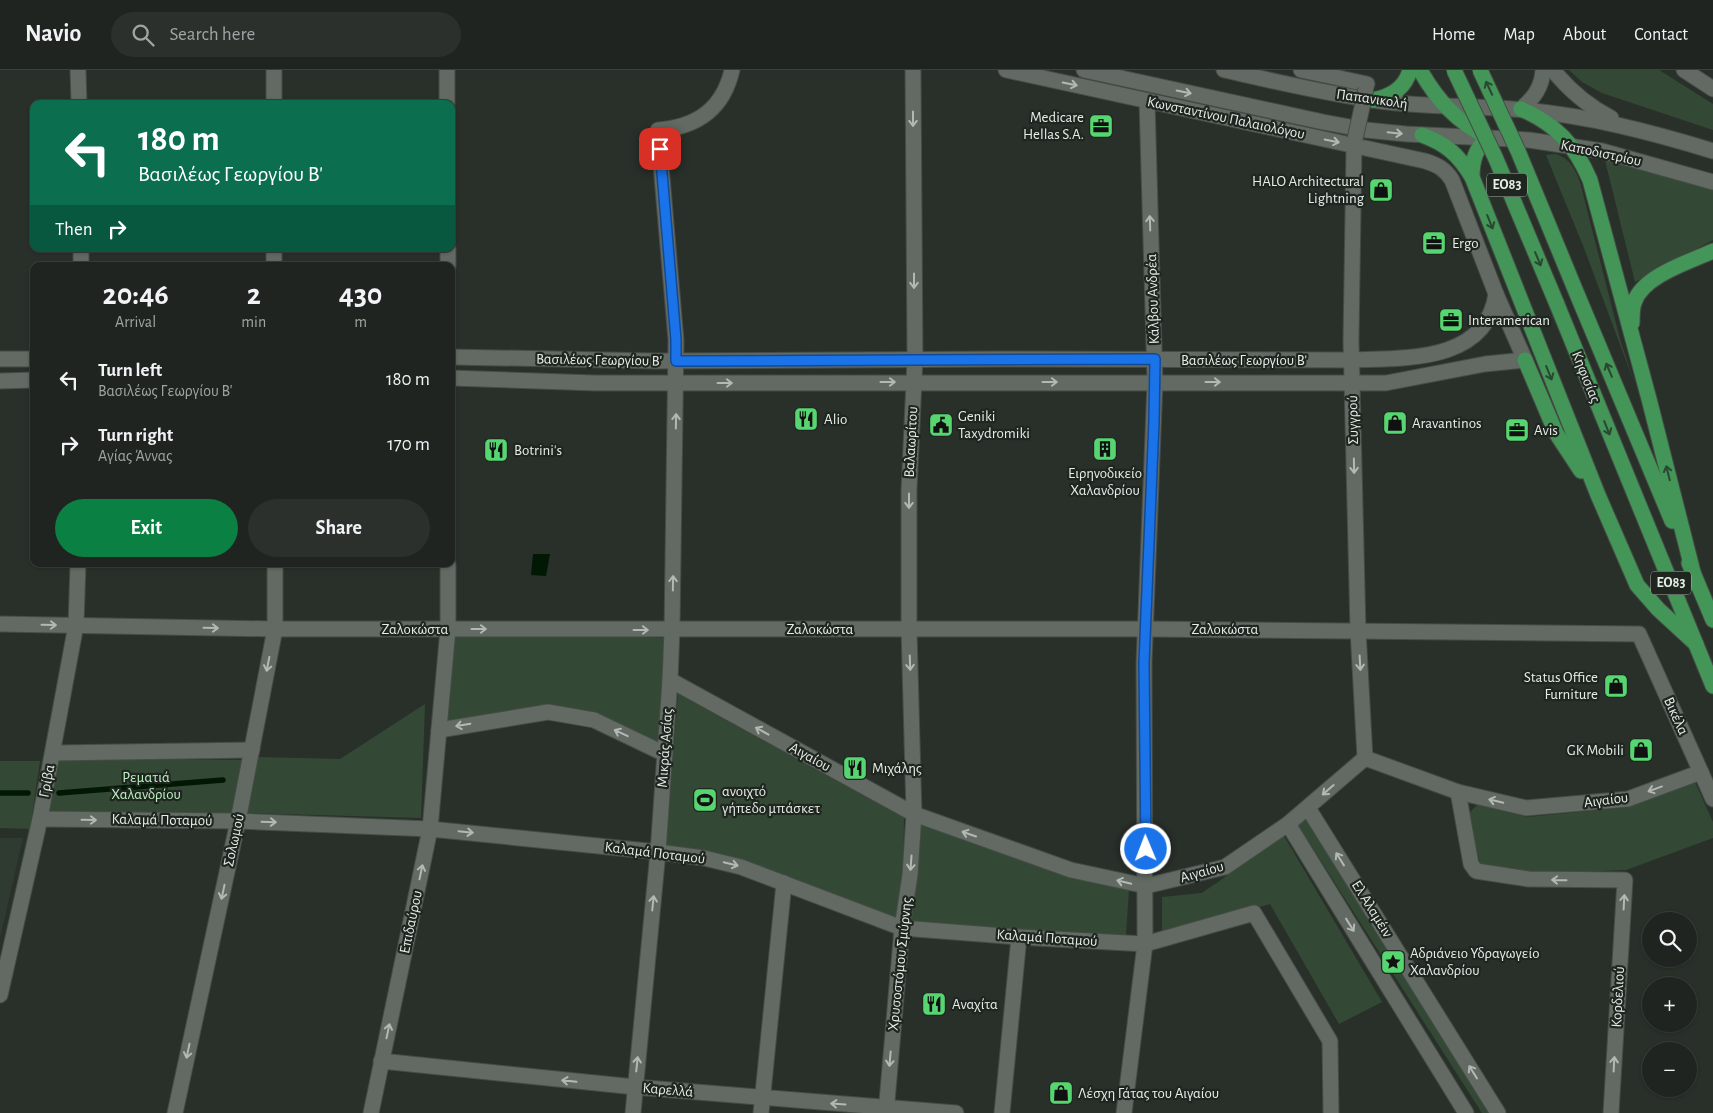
<!DOCTYPE html>
<html lang="en">
<head>
<meta charset="utf-8">
<style>
  :root { --surface:#1f2420; --page:#2c302d; --text:#f1f3f6; --muted:#a1a4a5; --line:#3c413e; --accent:#0b8043 }
  body { margin:0; font-family:"Alegreya Sans",sans-serif; background:var(--page); color:var(--text); height:100vh; display:flex; flex-direction:column; font-size:19px; white-space:nowrap }
  * { box-sizing:border-box; margin:0 }
  p { font-size:16px; color:var(--muted) }
  .icon { flex:none; width:28px; height:28px; fill:none; stroke:currentColor; stroke-width:2; stroke-linecap:round; stroke-linejoin:round }
  .map { position:relative; flex:1; overflow:hidden }
  .sheet { position:absolute; left:30px; top:192px; width:425px; height:305px; display:flex; flex-direction:column; background:var(--surface); border-radius:10px; box-shadow:0 1px 4px #0004,0 0 0 1px var(--line) }
  .sheet>* { flex:none }
  .hud { position:absolute; left:30px; top:30px; width:425px; height:152px; border-radius:10px; box-shadow:0 1px 4px #0004,0 0 0 1px var(--line); background:#0b6e4f; color:#fff; overflow:hidden }
  .buttons { position:absolute; left:1642px; top:842px; display:grid; gap:10px }
  .buttons a { display:grid; place-items:center; width:55px; height:55px; border-radius:50%; background:var(--surface); box-shadow:0 1px 4px #0004,0 0 0 1px var(--line); font-size:25px }
  .pin { position:absolute; display:grid; place-items:center; width:42px; height:42px; color:#fff; margin:-21px; border-radius:10px; box-shadow:0 2px 8px #0006 }
  .me { position:absolute; width:55px; margin:-28px; rotate:359deg; stroke-linejoin:round; filter:drop-shadow(0 0 4px #0008) }
  .turn { display:flex; align-items:center; gap:18px; height:105px; padding:0 25px; font-size:22px }
  .turn .icon { width:65px; height:65px; stroke-width:2.5 }
  .turn b { display:block; font-size:35px; line-height:42px }
  .then { display:flex; align-items:center; height:48px; padding:0 25px; background:#0003; gap:10px; font-size:19px }
  .eta { display:flex; justify-content:space-evenly; align-items:center; height:85px; text-align:center }
  .eta b { font-size:30px; font-weight:700; line-height:35px }
  .action { display:flex; gap:10px; margin-top:auto; padding:10px 25px }
  .action a { flex:1; height:58px; border-radius:30px; background:var(--accent); color:#fff; font-size:20px; font-weight:700; line-height:58px; text-align:center }
  .action a+a { background:var(--page); color:var(--text) }
  ul { padding:0; list-style:none }
  li { display:flex; align-items:center; gap:15px; height:65px; padding:0 25px }
  li div { flex:1 }
  li b { display:block; font-size:19px }
  li em { font-style:normal }
  header { display:flex; align-items:center; gap:30px; box-sizing:border-box; height:70px; padding:0 25px; background:var(--surface); border-bottom:1px solid var(--line) }
  header strong { font-size:24px }
  nav { display:flex; gap:28px; margin-inline-start:auto; font-size:18px }
  .search { width:350px; height:45px; background:var(--page); display:flex; align-items:center; gap:12px; box-sizing:border-box; padding:0 18px; border-radius:28px; color:var(--muted); font-size:19px }
  .map>svg:first-child { display:block }
</style>
</head>
<body>
<header>
<strong>Navio</strong>
<div class="search"><svg class="icon" aria-label="search" viewBox="0 0 24 24"><circle cx="10" cy="10" r="6"/><path d="M15 15l6 6"/></svg>Search here</div>
<nav><a>Home</a><a>Map</a><a>About</a><a>Contact</a></nav>
</header>
<div class="map">
<svg width="1713" height="1043" viewBox="0 0 1713 1043">
  <rect width="100%" height="100%" fill="#29302a"/>
  <polygon fill="#2f3b31" points="0,768 23,768 0,868"/>
  <g fill="#334935">
    <polygon points="1569,0 1659,0 1713,34 1713,60 1602,23 1582,12"/>
    <path d="M1555,84C1570,88 1575,99 1580,112L1620,269L1634,312L1584,178L1546,85Z"/>
    <polygon points="1604,86 1713,118 1713,170 1635,212"/>
    <polygon points="448,559 664,568 659,674 548,641 439,660"/>
    <polygon points="678,624 904,748 903,806 897,849 666,776"/>
    <polygon points="425,634 421,748 247,743 257,687 340,689"/>
    <polygon points="57,688 245,690 233,744 47,744"/>
    <polygon points="0,691 40,691 30,759 0,758"/>
    <polygon points="1695,712 1713,752 1713,768 1626,800 1527,804 1480,793 1468,744 1478,734 1527,747 1630,737"/>
    <polygon points="1307,749 1494,1043 1482,1043 1298,755"/>
    <polygon points="920,754 1065,806 1129,819 1126,865 908,853"/>
    <polygon points="1284,766 1382,932 1339,954 1270,834 1162,865 1162,827 1202,823"/>
  </g>
  <polygon fill="#001804" points="533,484 550,484 546,506 531,505"/>
  <g fill="none" stroke-linecap="round" stroke-linejoin="round">
    <g stroke="#001804" stroke-width="5.5">
      <polyline points="0,723 28,723"/>
      <polyline points="59,723 223,710"/>
    </g>
    <defs>
      <g id="minor">
        <polyline points="78,0 79,34"/>
        <polyline points="447,0 447,34"/>
        <polyline points="1354,76 1351,271 1358,560 1365,688"/>
        <polyline points="81,179 81,196"/>
        <polyline points="448,179 448,196"/>
        <polyline points="670,610 914,744 1071,800 1146,816 1225,797 1288,754 1365,688"/>
        <polyline points="439,660 548,642 594,650 665,684"/>
        <polyline points="53,683 252,680"/>
        <polyline points="1365,688 1458,722 1526,738 1628,729 1701,702"/>
        <polyline points="1458,722 1471,794 1476,801 1528,809 1625,810 1611,1043"/>
        <polyline points="1308,738 1498,1043"/>
        <polyline points="40,749 238,751 430,759 658,782 704,788 741,797 902,858 1019,867 1145,874 1254,843 1330,971 1331,1043"/>
        <polyline points="1288,754 1466,1043"/>
        <polyline points="0,925 40,749 76,555 78,494"/>
        <polyline points="175,1043 238,751 275,559 275,494"/>
        <polyline points="371,1043 430,759 448,559 448,494"/>
        <polyline points="761,1043 784,813"/>
        <polyline points="1002,1043 1019,867"/>
        <polyline points="1124,1043 1145,874 1144,593 1155,312 1147,31"/>
      </g>
      <g id="tertiary">
        <polyline points="274,0 274,34"/>
        <polyline points="1301,0 1367,14"/>
        <path d="M1521,39C1534,28 1542,17 1543,0"/>
        <polyline points="274,179 274,196"/>
        <path d="M451,287L657,291L1003,289L1352,290C1404,288 1486,293 1496,224"/>
        <polyline points="0,289 34,289"/>
        <path d="M451,308L595,313H1386L1485,294L1525,290L1496,224L1452,110C1445,99 1438,95 1425,91L1006,0"/>
        <polyline points="0,311 34,310"/>
        <polyline points="0,554 275,559 1146,559 1639,564 1713,729"/>
        <polyline points="381,991 635,1017 956,1043"/>
        <path d="M633,1043L658,782L670,610L672,560L676,270L658,60C697,57 723,39 732,0"/>
        <polyline points="886,1043 902,858 910,805 914,744 909,559 909,420 915,289 913,0"/>
      </g>
      <g id="secondary">
        <polyline points="1084,0 1323,52 1366,60 1406,64 1529,70 1602,81 1713,112"/>
        <path d="M1224,0C1273,11 1323,23 1373,30C1423,38 1474,35 1524,40C1589,46 1651,62 1713,81"/>
        <path d="M1553,0C1569,20 1588,36 1611,48"/>
        <polyline points="1684,0 1713,19"/>
      </g>
      <g id="primary">
        <path d="M1420,0C1437,30 1457,52 1487,67C1476,79 1472,90 1472,107"/>
        <path d="M1372,30C1390,27 1405,19 1410,0"/>
        <path d="M1521,39C1556,54 1575,75 1590,110L1649,329L1693,502"/>
        <path d="M1422,65C1446,74 1458,84 1472,107L1598,425L1637,515L1658,539L1696,574"/>
        <polyline points="1577,224 1672,451"/>
        <polyline points="1556,232 1713,616"/>
        <path d="M1632,253C1632,246 1632,239 1634,233C1642,206 1689,192 1713,181"/>
        <polyline points="1525,290 1556,363 1581,401"/>
        <polyline points="1689,493 1713,550"/>
      </g>
    </defs>
    <use href="#minor" stroke="#454b45" stroke-width="17"/>
    <use href="#tertiary" stroke="#454b45" stroke-width="17"/>
    <use href="#secondary" stroke="#454b45" stroke-width="17"/>
    <use href="#primary" stroke="#454b45" stroke-width="17"/>
    <use href="#minor" stroke="#626a63" stroke-width="15"/>
    <use href="#tertiary" stroke="#626a63" stroke-width="15"/>
    <use href="#secondary" stroke="#626a63" stroke-width="15"/>
    <use href="#primary" stroke="#439558" stroke-width="15"/>
    <defs>
      <polyline id="tertiary-bridge" points="1355,69 1366,19"/>
      <g id="primary-bridge">
        <polyline points="1454,0 1496,89 1556,232"/>
        <polyline points="1480,0 1518,81 1577,224"/>
      </g>
    </defs>
    <use href="#tertiary-bridge" stroke="#454b45" stroke-width="17" stroke-linecap="butt"/>
    <use href="#primary-bridge" stroke="#454b45" stroke-width="17" stroke-linecap="butt"/>
    <use href="#tertiary-bridge" stroke="#626a63" stroke-width="15"/>
    <use href="#primary-bridge" stroke="#439558" stroke-width="15"/>
  </g>
  <defs><path id="oneway-shaft" d="M-6 0H5M1.5-3L5.5 0L1.5 3" fill="none" stroke-width="1.6" stroke-linecap="round" stroke-linejoin="round" transform="scale(1.25)"/></defs>
  <g stroke="#b2b8b2">
    <use href="#oneway-shaft" transform="translate(1070 14) rotate(12)"/>
    <use href="#oneway-shaft" transform="translate(1184 22) rotate(12)"/>
    <use href="#oneway-shaft" transform="translate(913 49) rotate(90)"/>
    <use href="#oneway-shaft" transform="translate(1395 63) rotate(6)"/>
    <use href="#oneway-shaft" transform="translate(1332 71) rotate(12)"/>
    <use href="#oneway-shaft" transform="translate(1150 153) rotate(-92)"/>
    <use href="#oneway-shaft" transform="translate(914 211) rotate(90)"/>
    <use href="#oneway-shaft" transform="translate(888 312)"/>
    <use href="#oneway-shaft" transform="translate(1050 312)"/>
    <use href="#oneway-shaft" transform="translate(1213 312)"/>
    <use href="#oneway-shaft" transform="translate(725 313)"/>
    <use href="#oneway-shaft" transform="translate(676 351) rotate(-89)"/>
    <use href="#oneway-shaft" transform="translate(1354 396) rotate(89)"/>
    <use href="#oneway-shaft" transform="translate(909 431) rotate(90)"/>
    <use href="#oneway-shaft" transform="translate(673 513) rotate(-89)"/>
    <use href="#oneway-shaft" transform="translate(49 555) rotate(1)"/>
    <use href="#oneway-shaft" transform="translate(211 558) rotate(1)"/>
    <use href="#oneway-shaft" transform="translate(479 559)"/>
    <use href="#oneway-shaft" transform="translate(641 560)"/>
    <use href="#oneway-shaft" transform="translate(910 593) rotate(88)"/>
    <use href="#oneway-shaft" transform="translate(1360 593) rotate(87)"/>
    <use href="#oneway-shaft" transform="translate(268 594) rotate(101)"/>
    <use href="#oneway-shaft" transform="translate(463 655) rotate(170)"/>
    <use href="#oneway-shaft" transform="translate(762 661) rotate(-151)"/>
    <use href="#oneway-shaft" transform="translate(621 663) rotate(-155)"/>
    <use href="#oneway-shaft" transform="translate(1655 719) rotate(160)"/>
    <use href="#oneway-shaft" transform="translate(1328 720) rotate(139)"/>
    <use href="#oneway-shaft" transform="translate(1496 731) rotate(-167)"/>
    <use href="#oneway-shaft" transform="translate(89 750) rotate(1)"/>
    <use href="#oneway-shaft" transform="translate(269 752) rotate(2)"/>
    <use href="#oneway-shaft" transform="translate(466 762) rotate(6)"/>
    <use href="#oneway-shaft" transform="translate(969 764) rotate(-161)"/>
    <use href="#oneway-shaft" transform="translate(1340 789) rotate(-122)"/>
    <use href="#oneway-shaft" transform="translate(911 793) rotate(94)"/>
    <use href="#oneway-shaft" transform="translate(731 794) rotate(14)"/>
    <use href="#oneway-shaft" transform="translate(421 802) rotate(-78)"/>
    <use href="#oneway-shaft" transform="translate(1559 810) rotate(-179)"/>
    <use href="#oneway-shaft" transform="translate(1124 812) rotate(-167)"/>
    <use href="#oneway-shaft" transform="translate(223 822) rotate(102)"/>
    <use href="#oneway-shaft" transform="translate(1624 832) rotate(-87)"/>
    <use href="#oneway-shaft" transform="translate(653 833) rotate(-84)"/>
    <use href="#oneway-shaft" transform="translate(1350 855) rotate(58)"/>
    <use href="#oneway-shaft" transform="translate(388 961) rotate(-78)"/>
    <use href="#oneway-shaft" transform="translate(188 981) rotate(102)"/>
    <use href="#oneway-shaft" transform="translate(890 989) rotate(95)"/>
    <use href="#oneway-shaft" transform="translate(637 994) rotate(-84)"/>
    <use href="#oneway-shaft" transform="translate(1614 994) rotate(-87)"/>
    <use href="#oneway-shaft" transform="translate(1473 1002) rotate(-122)"/>
    <use href="#oneway-shaft" transform="translate(569 1011) rotate(-174)"/>
    <use href="#oneway-shaft" transform="translate(838 1034) rotate(-176)"/>
  </g>
  <g stroke="#2a4731">
    <use href="#oneway-shaft" transform="translate(1489 18) rotate(-115)"/>
    <use href="#oneway-shaft" transform="translate(1490 152) rotate(68)"/>
    <use href="#oneway-shaft" transform="translate(1538 189) rotate(67)"/>
    <use href="#oneway-shaft" transform="translate(1609 300) rotate(-113)"/>
    <use href="#oneway-shaft" transform="translate(1549 303) rotate(68)"/>
    <use href="#oneway-shaft" transform="translate(1607 358) rotate(68)"/>
    <use href="#oneway-shaft" transform="translate(1668 403) rotate(-104)"/>
  </g>
  <g fill="none" stroke-linecap="round" stroke-linejoin="round">
    <defs>
      <polyline id="route" points="660,79 676,270 676,291 1155,289 1154,351 1144,593 1146,779"/>
    </defs>
    <use href="#route" stroke="#114b97" stroke-width="12"/>
    <use href="#route" stroke="#1a73e8" stroke-width="9"/>
  </g>
  <defs>
    <symbol id="office-square" viewBox="-11 -11 22 22"><rect x="-9" y="-9" width="18" height="18" rx="4" fill="#57d570" stroke="#1f2620"/><path d="M-6-3h4V-5.5h4V-3h4V5H-6ZM-1-4.5V-3h2v-1.5ZM-6 0V1H6V0Z" fill="#111"/></symbol>
    <symbol id="shop-square" viewBox="-11 -11 22 22"><rect x="-9" y="-9" width="18" height="18" rx="4" fill="#57d570" stroke="#1f2620"/><path d="M-5-2.5h2.3a2.7 3.5 0 0 1 5.4 0H5L5.5 6h-11ZM-1.5-2.5h3a1.5 2.3 0 0 0-3 0Z" fill="#111"/></symbol>
    <symbol id="restaurant-square" viewBox="-11 -11 22 22"><rect x="-9" y="-9" width="18" height="18" rx="4" fill="#57d570" stroke="#1f2620"/><path d="M-5-6h1v4h1v-4h1v4h1v-4h1v5L-1.5 .5V6h-2V.5L-5-1ZM5-6V6H3V1.5H1.5Q1.5-4 5-6Z" fill="#111"/></symbol>
    <symbol id="civic-square" viewBox="-11 -11 22 22"><rect x="-9" y="-9" width="18" height="18" rx="4" fill="#57d570" stroke="#1f2620"/><path d="M-.6-6.5H3V-4.5H.6V-3L4-1V1h2V6H-6V1h2V-1L-.6-3ZM-1.2 2.5V6h2.4V2.5Z" fill="#111"/></symbol>
    <symbol id="building-square" viewBox="-11 -11 22 22"><rect x="-9" y="-9" width="18" height="18" rx="4" fill="#57d570" stroke="#1f2620"/><path d="M-4-6H4V6H1V3H-1V6H-4ZM-2.5-4.3h1.7v1.8h-1.7ZM.8-4.3h1.7v1.8H.8ZM-2.5-1h1.7V.8h-1.7ZM.8-1h1.7V.8H.8Z" fill="#111"/></symbol>
    <symbol id="stadium-square" viewBox="-11 -11 22 22"><rect x="-9" y="-9" width="18" height="18" rx="4" fill="#57d570" stroke="#1f2620"/><path d="M0-5a6.5 5 0 1 0 0 10a6.5 5 0 1 0 0-10ZM-3.5-1.8h7v3.6h-7Z" fill="#111"/></symbol>
    <symbol id="sight-square" viewBox="-11 -11 22 22"><rect x="-9" y="-9" width="18" height="18" rx="4" fill="#57d570" stroke="#1f2620"/><path d="M0-6L1.8-2.2L6-1.7L2.9 1.2L3.7 5.4L0 3.3L-3.7 5.4L-2.9 1.2L-6-1.7L-1.8-2.2Z" fill="#111"/></symbol>
  </defs>
  <g fill-rule="evenodd">
    <use href="#office-square" x="1087" y="42" width="28" height="28"/>
    <use href="#shop-square" x="1367" y="106" width="28" height="28"/>
    <use href="#office-square" x="1420" y="159" width="28" height="28"/>
    <use href="#office-square" x="1437" y="236" width="28" height="28"/>
    <use href="#restaurant-square" x="792" y="335" width="28" height="28"/>
    <use href="#shop-square" x="1381" y="339" width="28" height="28"/>
    <use href="#civic-square" x="927" y="341" width="28" height="28"/>
    <use href="#office-square" x="1503" y="346" width="28" height="28"/>
    <use href="#building-square" x="1091" y="365" width="28" height="28"/>
    <use href="#restaurant-square" x="482" y="366" width="28" height="28"/>
    <use href="#shop-square" x="1602" y="602" width="28" height="28"/>
    <use href="#shop-square" x="1627" y="666" width="28" height="28"/>
    <use href="#restaurant-square" x="841" y="684" width="28" height="28"/>
    <use href="#stadium-square" x="691" y="716" width="28" height="28"/>
    <use href="#sight-square" x="1379" y="878" width="28" height="28"/>
    <use href="#restaurant-square" x="920" y="920" width="28" height="28"/>
    <use href="#shop-square" x="1047" y="1009" width="28" height="28"/>
  </g>
  <g text-anchor="middle" dominant-baseline="central" stroke-width="4.5" stroke-linejoin="round" paint-order="stroke">
    <g fill="#1f2620" stroke="#abb1ab" stroke-width="1">
      <rect x="1487" y="103.5" width="40" height="23" rx="4"/>
      <rect x="1651" y="501.5" width="40" height="23" rx="4"/>
    </g>
    <g font-size="14" font-weight="bold" fill="#e7ece7">
      <text x="1507" y="115">ΕΟ83</text>
      <text x="1671" y="513">ΕΟ83</text>
    </g>
    <g font-size="15" fill="#e7ece7" stroke="#1f2620">
      <text transform="translate(1372 29) rotate(8)">Παπανικολή</text>
      <text transform="translate(1226 48) rotate(12)">Κωνσταντίνου Παλαιολόγου</text>
      <text transform="translate(1601 83) rotate(12)">Καποδιστρίου</text>
      <text transform="translate(1153 229) rotate(-92)">Κάλβου Ανδρέα</text>
      <text transform="translate(599 290) rotate(1)">Βασιλέως Γεωργίου Β'</text>
      <text x="1244" y="290">Βασιλέως Γεωργίου Β'</text>
      <text transform="translate(1586 307) rotate(68)">Κηφισίας</text>
      <text transform="translate(1353 350) rotate(-91)">Συγγρού</text>
      <text transform="translate(911 372) rotate(-87)">Βαλαωρίτου</text>
      <text x="415" y="559">Ζαλοκώστα</text>
      <text x="820" y="559">Ζαλοκώστα</text>
      <text x="1225" y="559">Ζαλοκώστα</text>
      <text transform="translate(1676 646) rotate(66)">Βικέλα</text>
      <text transform="translate(665 678) rotate(-86)">Μικράς Ασίας</text>
      <text transform="translate(810 687) rotate(29)">Αιγαίου</text>
      <text transform="translate(47 711) rotate(-79)">Γρίβα</text>
      <text transform="translate(1606 730) rotate(-7)">Αιγαίου</text>
      <text transform="translate(162 750) rotate(1)">Καλαμά Ποταμού</text>
      <text transform="translate(234 770) rotate(-78)">Σολωμού</text>
      <text transform="translate(655 783) rotate(7)">Καλαμά Ποταμού</text>
      <text transform="translate(1202 802) rotate(-16)">Αιγαίου</text>
      <text transform="translate(1372 839) rotate(58)">Ελ Αλαμέιν</text>
      <text transform="translate(411 852) rotate(-78)">Επιδαύρου</text>
      <text transform="translate(1047 868) rotate(4)">Καλαμά Ποταμού</text>
      <text transform="translate(900 894) rotate(-84)">Χρυσοστόμου Σμύρνης</text>
      <text transform="translate(1618 927) rotate(-87)">Κορδελιού</text>
      <text transform="translate(668 1020) rotate(5)">Καρελλά</text>
    </g>
    <g font-size="15" fill="#e7ece7" stroke="#1f2620" text-anchor="start">
      <text x="1084" y="47" text-anchor="end">Medicare<tspan x="1084" dy="17">Hellas S.A.</tspan></text>
      <text x="1364" y="111" text-anchor="end">HALO Architectural<tspan x="1364" dy="17">Lightning</tspan></text>
      <text x="1452" y="173">Ergo</text>
      <text x="1468" y="250">Interamerican</text>
      <text x="958" y="346">Geniki<tspan x="958" dy="17">Taxydromiki</tspan></text>
      <text x="824" y="349">Alio</text>
      <text x="1412" y="353">Aravantinos</text>
      <text x="1534" y="360">Avis</text>
      <text x="514" y="380">Botrini's</text>
      <text x="1105" y="403" text-anchor="middle">Ειρηνοδικείο<tspan x="1105" dy="17">Χαλανδρίου</tspan></text>
      <text x="1598" y="607" text-anchor="end">Status Office<tspan x="1598" dy="17">Furniture</tspan></text>
      <text x="1624" y="680" text-anchor="end">GK Mobili</text>
      <text x="872" y="698">Μιχάλης</text>
      <text x="722" y="721">ανοιχτό<tspan x="722" dy="17">γήπεδο μπάσκετ</tspan></text>
      <text x="1410" y="883">Αδριάνειο Υδραγωγείο<tspan x="1410" dy="17">Χαλανδρίου</tspan></text>
      <text x="952" y="934">Αναχίτα</text>
      <text x="1078" y="1023">Λέσχη Γάτας του Αιγαίου</text>
    </g>
    <g font-size="15" fill="#bdf1c2" stroke="#1f2620">
      <text x="146" y="707">Ρεματιά<tspan x="146" dy="17">Χαλανδρίου</tspan></text>
    </g>
  </g>
</svg>
<div class="buttons">
<a><svg class="icon" aria-label="search" viewBox="0 0 24 24"><circle cx="10" cy="10" r="6"/><path d="M15 15l6 6"/></svg></a>
<a>+</a>
<a>−</a>
</div>
<div class="pin" style="left:660px;top:79px;background:#d93025"><svg class="icon" aria-label="arrive" viewBox="0 0 24 24"><path d="M6 21V4h12l-3 4 3 4H6"/></svg></div>
<svg class="me" style="left:1146px;top:779px" viewBox="-20 -20 40 40"><circle r="17" fill="#1a73e8" stroke="#fff" stroke-width="3"/><path d="M0-11L8 9 0 5-8 9z" fill="#fff"/></svg>
<div class="hud">
<div class="turn"><svg class="icon" aria-label="left" viewBox="0 0 24 24"><path d="M17 20v-9H6M10 6l-5 5 5 5"/></svg><div><b>180 m</b>Βασιλέως Γεωργίου Β'</div></div>
<div class="then">Then<svg class="icon" aria-label="right" viewBox="0 0 24 24"><path d="M7 20v-9h11M14 6l5 5-5 5"/></svg></div>
</div>
<section class="sheet">
<div class="eta">
<div><b>20:46</b><p>Arrival</p></div>
<div><b>2</b><p>min</p></div>
<div><b>430</b><p>m</p></div>
</div>
<ul>
<li><svg class="icon" aria-label="left" viewBox="0 0 24 24"><path d="M17 20v-9H6M10 6l-5 5 5 5"/></svg><div><b>Turn left</b><p>Βασιλέως Γεωργίου Β'</p></div><em>180 m</em></li>
<li><svg class="icon" aria-label="right" viewBox="0 0 24 24"><path d="M7 20v-9h11M14 6l5 5-5 5"/></svg><div><b>Turn right</b><p>Αγίας Άννας</p></div><em>170 m</em></li>
</ul>
<div class="action"><a>Exit</a><a>Share</a></div>
</section>
</div>
</body>
</html>
